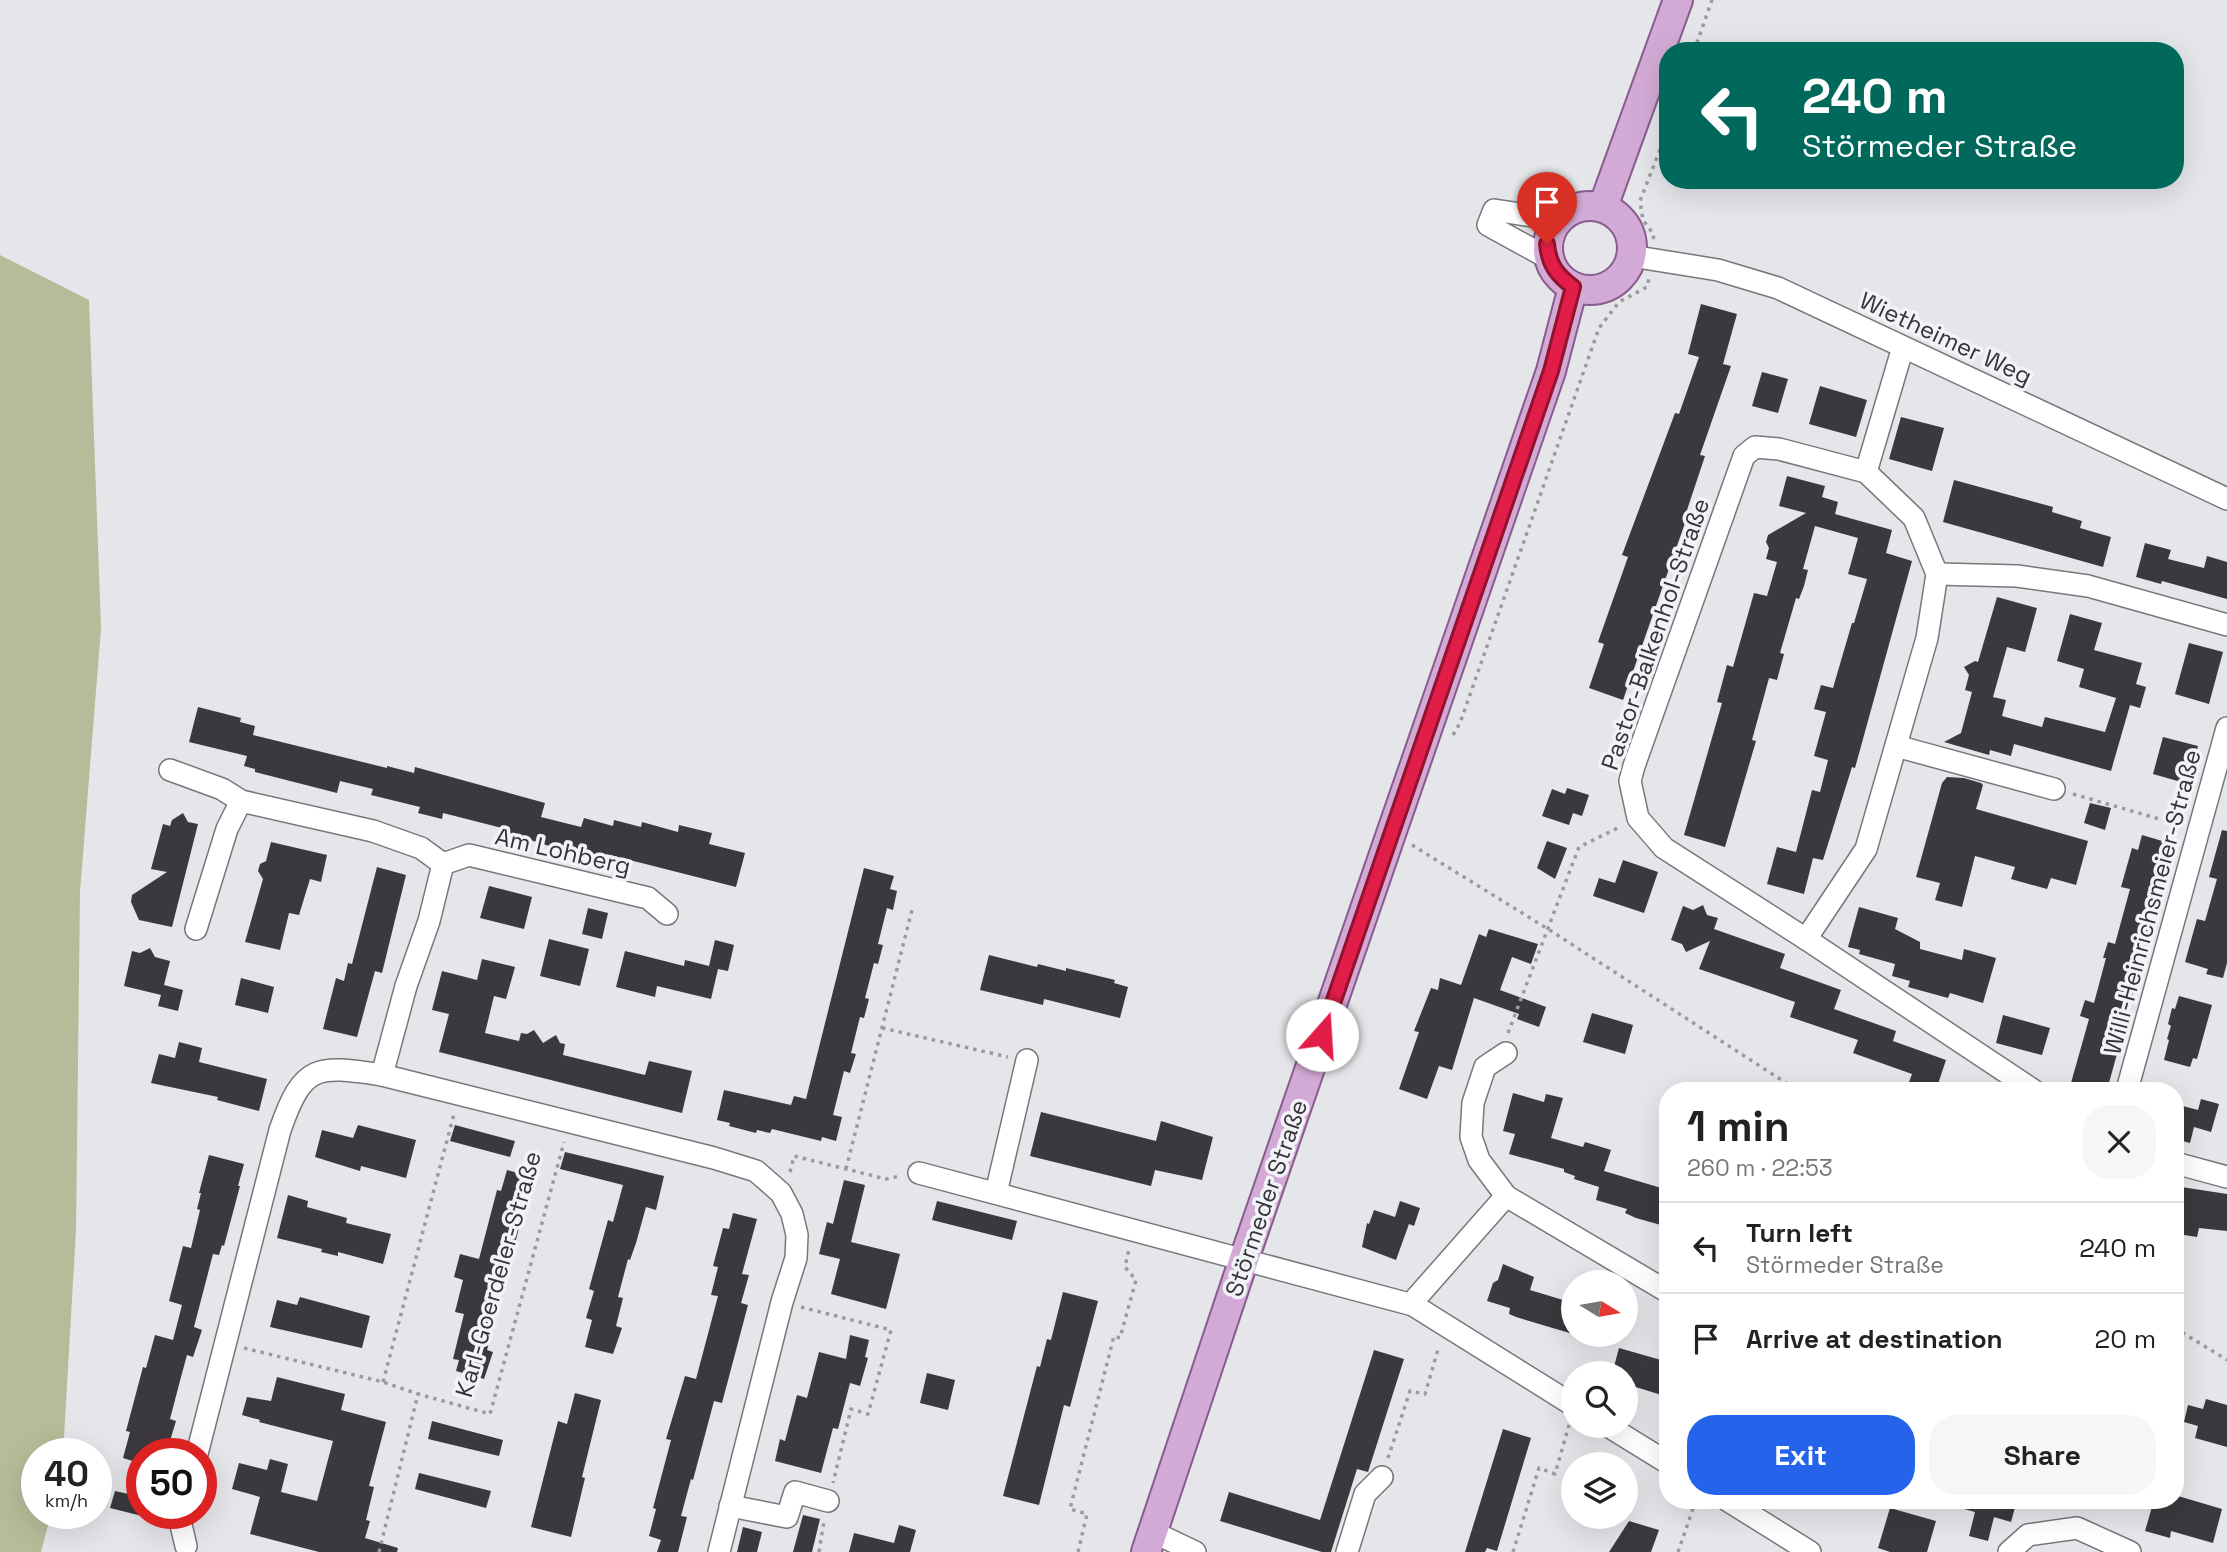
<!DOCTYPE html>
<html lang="en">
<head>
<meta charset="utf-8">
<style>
  :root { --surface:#fff; --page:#f6f6f6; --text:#222; --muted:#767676; --line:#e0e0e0; --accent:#2563eb }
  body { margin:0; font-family:"Space Grotesk",sans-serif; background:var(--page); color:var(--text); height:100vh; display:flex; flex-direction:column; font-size:26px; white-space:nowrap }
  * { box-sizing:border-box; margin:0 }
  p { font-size:23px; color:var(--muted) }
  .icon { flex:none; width:38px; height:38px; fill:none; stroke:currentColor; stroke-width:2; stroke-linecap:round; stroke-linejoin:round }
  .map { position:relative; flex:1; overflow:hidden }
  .details { position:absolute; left:1659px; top:1082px; width:525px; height:427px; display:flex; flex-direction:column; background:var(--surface); border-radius:28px; box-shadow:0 7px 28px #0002 }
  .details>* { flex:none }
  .banner { position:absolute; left:1659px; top:42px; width:525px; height:147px; border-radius:28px; box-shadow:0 7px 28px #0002; background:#00695c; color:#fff; overflow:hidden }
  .needle { width:46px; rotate:101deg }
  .fabs { position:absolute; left:1561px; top:1270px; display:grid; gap:14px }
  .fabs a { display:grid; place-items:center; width:77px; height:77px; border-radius:50%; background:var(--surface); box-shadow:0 7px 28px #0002; font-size:35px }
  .speed { position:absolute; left:21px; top:1438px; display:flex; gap:14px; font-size:35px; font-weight:700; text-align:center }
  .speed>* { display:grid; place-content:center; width:91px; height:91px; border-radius:50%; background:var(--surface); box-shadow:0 7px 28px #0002; line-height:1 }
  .speed small { font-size:18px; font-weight:400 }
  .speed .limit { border:10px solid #d22; background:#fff; color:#111 }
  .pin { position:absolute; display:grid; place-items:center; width:60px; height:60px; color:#fff; margin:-72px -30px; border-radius:50% 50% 50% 0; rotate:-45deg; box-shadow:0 0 7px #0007 }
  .pin .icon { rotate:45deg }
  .me { position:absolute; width:77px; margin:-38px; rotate:19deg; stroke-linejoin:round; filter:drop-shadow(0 0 5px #0008) }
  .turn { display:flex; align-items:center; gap:24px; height:147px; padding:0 28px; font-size:32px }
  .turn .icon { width:91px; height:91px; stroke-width:2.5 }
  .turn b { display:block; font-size:49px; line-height:60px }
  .round { display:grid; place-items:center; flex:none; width:74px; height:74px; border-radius:28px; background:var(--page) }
  .head { display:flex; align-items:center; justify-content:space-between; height:119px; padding:0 28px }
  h1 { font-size:42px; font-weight:800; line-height:52px }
  .button { display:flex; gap:14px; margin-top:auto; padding:14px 28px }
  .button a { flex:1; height:80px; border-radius:28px; background:var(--accent); color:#fff; font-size:28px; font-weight:800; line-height:80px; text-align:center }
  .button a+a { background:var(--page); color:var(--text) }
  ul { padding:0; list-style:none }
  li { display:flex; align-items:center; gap:21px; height:91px; padding:0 28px; border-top:2px solid var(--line) }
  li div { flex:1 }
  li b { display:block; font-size:26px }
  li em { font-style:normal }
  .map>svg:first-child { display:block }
</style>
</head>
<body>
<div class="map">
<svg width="2227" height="1552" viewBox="0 0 2227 1552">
  <rect width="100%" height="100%" fill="#e5e6ea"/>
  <polygon fill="#b6bc99" points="0,255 89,300 101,628 80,892 76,1230 63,1454 37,1454 37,1514 51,1514 41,1552 0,1552"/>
  <g fill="#3b393d">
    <polygon points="1701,304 1737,314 1723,364 1731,366 1700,455 1705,456 1683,522 1685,523 1623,700 1589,688 1604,644 1598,642 1628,557 1622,555 1675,413 1679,414 1699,357 1688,354"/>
    <polygon points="1762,372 1788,379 1778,413 1752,406"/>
    <polygon points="1820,386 1867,400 1856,437 1809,424"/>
    <polygon points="1901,417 1944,428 1932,471 1889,459"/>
    <polygon points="1787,476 1825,486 1822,497 1838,502 1835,514 1892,530 1886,553 1912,561 1855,768 1852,767 1823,860 1813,858 1804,894 1767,884 1777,847 1796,852 1812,790 1820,792 1828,760 1814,756 1826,712 1814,709 1821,685 1833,688 1852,623 1854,623 1867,579 1848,574 1858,538 1815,526 1803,569 1808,570 1804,586 1799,599 1796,598 1780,653 1784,654 1777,680 1769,678 1752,740 1756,741 1725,847 1684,835 1722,703 1717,702 1727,665 1733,667 1754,593 1767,596 1777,562 1766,559 1769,548 1766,542 1768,535 1806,513 1779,506"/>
    <polygon points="1954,480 2053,507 2052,512 2082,521 2080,528 2111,537 2103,567 1943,522"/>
    <polygon points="2145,543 2171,550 2168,559 2204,568 2207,556 2227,562 2227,599 2162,581 2161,584 2136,577"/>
    <polygon points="1997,597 2037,608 2025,652 2007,647 1993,697 2006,700 2002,716 2042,727 2045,717 2105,732 2116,698 2079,687 2084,669 2057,661 2070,614 2102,623 2094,650 2142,663 2136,684 2146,687 2140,708 2130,705 2111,771 2014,744 2011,756 1990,750 1989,755 1944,742 1961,733 1972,692 1965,690 1969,675 1964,667 1975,661 1978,662"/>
    <polygon points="2189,643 2223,652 2209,704 2175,694"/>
    <polygon points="198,707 241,718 240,722 255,726 253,735 387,768 387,766 414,773 415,767 545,803 541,817 581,827 584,818 613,826 614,820 641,827 642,822 678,832 679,825 712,833 709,844 745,853 736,887 606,854 605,860 559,849 505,832 506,829 443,813 442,819 418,813 420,807 371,795 373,789 340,781 337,793 255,772 255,769 244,766 247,756 189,742"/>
    <polygon points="2163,737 2198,746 2188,784 2153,774"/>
    <polygon points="1947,777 1964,778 1981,783 1983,785 1976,809 2088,841 2076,885 2051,878 2047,889 2011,879 2015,867 1975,856 1962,907 1935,900 1940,883 1916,877 1942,783"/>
    <polygon points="1567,788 1589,795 1582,816 1573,813 1569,825 1542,816 1552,789 1565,794"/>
    <polygon points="2090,803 2111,808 2105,830 2084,823"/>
    <polygon points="183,813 188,822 198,824 172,927 139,920 131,902 132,895 167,872 151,869 163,824 170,826 172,820"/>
    <polygon points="2222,830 2227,831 2227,963 2223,978 2206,974 2208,969 2185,962 2197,919 2205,921 2217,879 2209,877"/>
    <polygon points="2142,835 2176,845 2128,1012 2116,1009 2105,1051 2117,1054 2107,1090 2069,1090 2089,1019 2080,1016 2085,1000 2094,1003 2106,958 2103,958 2108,942 2115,944 2130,889 2121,887 2132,848 2138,850"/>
    <polygon points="1547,841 1567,848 1555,879 1537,868"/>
    <polygon points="271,842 327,855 321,882 310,879 299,915 289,913 280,950 245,942 263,879 258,871 260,864 266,861"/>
    <polygon points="1623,860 1658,872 1644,913 1593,896 1599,878 1615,883"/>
    <polygon points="377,867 406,875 382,973 375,971 357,1037 323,1029 336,978 344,981 348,963 352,964"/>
    <polygon points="864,868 894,876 890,889 897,891 893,910 887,908 878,944 883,945 878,964 874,963 865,998 869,999 864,1018 860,1017 851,1053 856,1054 850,1073 844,1071 833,1115 842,1117 836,1141 822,1137 821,1141 772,1129 770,1133 757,1130 756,1133 729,1126 730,1123 717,1120 724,1090 791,1105 794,1096 806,1099"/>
    <polygon points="489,886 532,897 524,929 480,918"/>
    <polygon points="1703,905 1707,915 1718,918 1714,929 1785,954 1780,968 1841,990 1834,1009 1896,1031 1893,1041 1946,1060 1936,1090 1924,1090 1908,1085 1912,1074 1853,1053 1858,1040 1790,1017 1795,1002 1699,969 1710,941 1686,952 1682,944 1671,940 1683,906 1693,910"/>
    <polygon points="1859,907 1898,918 1895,929 1920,942 1920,949 1962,960 1964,949 1996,958 1983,1003 1950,993 1948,998 1908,987 1910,981 1892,976 1895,964 1859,954 1860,950 1848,947"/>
    <polygon points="588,908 608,913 602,939 582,934"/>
    <polygon points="1489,929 1538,944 1531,964 1512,957 1500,990 1546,1007 1539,1027 1517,1019 1519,1014 1474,998 1452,1070 1439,1066 1427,1099 1399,1089 1419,1032 1414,1031 1431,988 1438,990 1440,978 1461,985 1479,934 1486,937"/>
    <polygon points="549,939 589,949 580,986 540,976"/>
    <polygon points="715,940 734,945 728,971 718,969 711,999 657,986 655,997 616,987 625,951 684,966 685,960 709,966"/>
    <polygon points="150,948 155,957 170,961 164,985 183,990 178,1011 158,1006 161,995 124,986 132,951 140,953"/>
    <polygon points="989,955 1037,967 1038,964 1066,971 1066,968 1115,980 1114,983 1128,987 1120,1018 1044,999 1043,1005 980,990"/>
    <polygon points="482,959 515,967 506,999 494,996 485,1033 519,1041 521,1033 527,1034 534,1030 543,1043 556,1035 560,1043 565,1044 563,1055 645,1075 649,1061 692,1071 682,1113 439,1052 449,1014 432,1010 442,971 477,980"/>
    <polygon points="241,978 274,987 268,1013 235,1005"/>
    <polygon points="2179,996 2212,1005 2197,1059 2193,1058 2190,1067 2164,1060 2169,1040 2167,1039 2171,1026 2168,1024 2172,1008 2175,1009"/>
    <polygon points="1592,1013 1633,1025 1625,1054 1583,1042"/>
    <polygon points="2003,1015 2050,1028 2042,1055 1996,1043"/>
    <polygon points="179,1042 202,1048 199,1062 267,1079 259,1111 217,1100 218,1097 151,1083 159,1054 175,1058"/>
    <polygon points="1513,1093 1544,1102 1546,1094 1563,1098 1551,1138 1583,1147 1585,1142 1611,1150 1604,1171 1668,1190 1668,1227 1636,1218 1625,1213 1627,1209 1596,1200 1599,1187 1574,1179 1575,1176 1564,1172 1564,1169 1509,1154 1515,1134 1503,1131"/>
    <polygon points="2201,1099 2219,1104 2211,1132 2194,1127 2190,1143 2175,1139 2175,1104 2198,1110"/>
    <polygon points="1041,1112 1156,1141 1161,1121 1213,1137 1202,1180 1155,1170 1151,1186 1030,1156"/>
    <polygon points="358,1125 416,1140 406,1178 361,1166 360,1171 315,1157 322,1130 353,1138"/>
    <polygon points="455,1125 515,1141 510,1157 450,1141"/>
    <polygon points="565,1152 664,1176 656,1210 646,1207 636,1243 630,1260 628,1259 618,1297 623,1298 616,1326 622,1328 613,1354 585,1347 592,1320 586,1318 594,1291 589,1289 608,1220 613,1222 623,1185 560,1169"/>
    <polygon points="209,1155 244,1164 238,1186 240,1186 224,1246 222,1245 219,1255 213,1254 194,1327 202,1330 193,1357 187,1355 181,1377 170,1419 176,1421 166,1454 142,1454 142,1464 123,1458 130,1432 126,1431 143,1367 146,1368 155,1335 173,1340 182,1305 169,1301 183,1246 191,1248 200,1210 197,1209 201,1193 199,1193"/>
    <polygon points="507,1170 532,1177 509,1267 499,1265 485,1320 495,1322 487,1350 493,1352 484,1379 456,1371 459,1360 453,1359 464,1314 455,1312 463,1280 454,1277 460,1254 479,1259 497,1190 501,1191"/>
    <polygon points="844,1180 865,1185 851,1242 900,1254 886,1309 831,1294 840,1259 819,1254 827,1222 833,1224"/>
    <polygon points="2175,1186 2227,1194 2227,1231 2199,1228 2197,1237 2178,1234 2179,1226 2175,1226"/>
    <polygon points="288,1195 308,1201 307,1207 347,1218 346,1223 391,1234 383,1264 338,1252 338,1256 321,1252 322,1249 277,1238"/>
    <polygon points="937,1201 1017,1221 1012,1240 932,1220"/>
    <polygon points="1400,1201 1420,1208 1414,1226 1409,1224 1396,1260 1362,1247 1367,1223 1369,1224 1374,1210 1395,1217"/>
    <polygon points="733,1213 757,1219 742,1274 749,1275 741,1303 748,1305 722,1403 714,1401 693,1480 691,1479 681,1516 687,1517 678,1552 657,1552 661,1540 649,1536 656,1509 653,1508 671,1440 666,1439 685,1376 696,1379 718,1296 711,1295 718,1267 713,1266 723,1228 729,1229"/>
    <polygon points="1503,1264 1534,1277 1530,1290 1573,1303 1573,1334 1516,1317 1509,1314 1510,1308 1487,1301 1493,1283 1498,1280"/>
    <polygon points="1063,1292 1098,1301 1070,1407 1064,1405 1039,1505 1003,1496 1037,1366 1040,1367 1047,1339 1051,1340"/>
    <polygon points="300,1297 370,1316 362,1348 270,1327 277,1300 297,1305"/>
    <polygon points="850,1335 869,1340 865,1357 868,1358 860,1386 850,1383 838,1429 833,1428 821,1473 775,1461 780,1439 785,1441 797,1395 807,1398 819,1352 846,1359"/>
    <polygon points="1619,1348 1668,1362 1668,1397 1626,1384 1626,1374 1612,1374"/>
    <polygon points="1374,1350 1404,1359 1368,1472 1357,1469 1331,1552 1322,1552 1220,1521 1229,1492 1320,1520"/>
    <polygon points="927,1373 955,1380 948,1410 920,1403"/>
    <polygon points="277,1377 345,1394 341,1410 386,1422 369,1486 374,1487 366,1520 370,1521 365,1538 398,1548 397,1552 319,1552 250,1534 260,1497 232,1489 239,1463 267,1470 270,1459 288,1464 281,1492 317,1501 333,1441 259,1422 260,1420 242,1415 247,1397 271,1401"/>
    <polygon points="575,1393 601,1400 582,1477 585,1478 571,1537 531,1527 558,1421 567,1424"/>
    <polygon points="2206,1399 2227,1405 2227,1447 2195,1438 2198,1426 2184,1422 2188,1405 2203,1409"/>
    <polygon points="432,1421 503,1440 499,1456 428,1439"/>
    <polygon points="1503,1429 1531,1438 1497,1551 1487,1548 1485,1552 1465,1552"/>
    <polygon points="419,1473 491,1491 486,1508 415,1489"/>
    <polygon points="115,1491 142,1497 142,1516 110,1508"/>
    <polygon points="2178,1496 2222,1509 2213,1543 2171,1531 2170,1538 2145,1531 2154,1500 2177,1500"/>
    <polygon points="1951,1500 2017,1500 2011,1522 1994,1517 1988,1541 1969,1536 1975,1512 1950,1505"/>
    <polygon points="1890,1508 1936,1521 1927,1552 1890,1552 1878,1548"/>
    <polygon points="803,1515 820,1519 812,1552 793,1552"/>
    <polygon points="1629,1521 1659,1530 1651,1552 1609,1552"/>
    <polygon points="899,1525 916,1530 910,1552 849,1552 854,1533 894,1543"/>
    <polygon points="743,1527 762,1532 757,1552 737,1552"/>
  </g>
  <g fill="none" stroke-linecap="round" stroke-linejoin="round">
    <defs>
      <g id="minor">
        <polyline points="1631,256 1718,270 1778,288 2227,499"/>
        <polyline points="1548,258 1488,225 1494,210 1558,220"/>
        <polyline points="1903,347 1866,472 1779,449 1755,447 1744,456 1634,766 1630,781 1638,818 1664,848 1806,939 2033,1090"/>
        <polyline points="1937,574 2017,576 2088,586 2227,625"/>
        <polyline points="1896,746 2054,789"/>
        <polyline points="170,770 222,789 241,801 373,831 421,848 443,864"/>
        <polyline points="196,929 227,829 241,801"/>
        <polyline points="1806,939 1866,849 1927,638 1937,574 1914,518 1866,472"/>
        <polyline points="382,1075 406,986 429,921 443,864 469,855 648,898 667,914"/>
        <polyline points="2127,1090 2227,728"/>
        <polyline points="2175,1163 2227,1177"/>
        <polyline points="919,1173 1413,1305 1573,1405"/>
        <polyline points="996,1193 1027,1060"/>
        <polyline points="1506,1196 1479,1160 1471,1137 1473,1103 1485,1067 1506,1053"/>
        <polyline points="1413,1305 1417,1297 1506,1196 1668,1292"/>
        <polyline points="1608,1426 1668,1463"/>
        <path d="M197,1454L280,1130C303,1064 316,1065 382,1075L714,1158L756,1171L781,1193L792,1214L797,1235L796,1258L782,1302L719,1552"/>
        <polyline points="1727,1500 1810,1552"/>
        <polyline points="730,1506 787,1517 795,1492 828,1501"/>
        <polyline points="183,1514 181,1525 186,1546"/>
        <polyline points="1153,1532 1195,1552"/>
        <polyline points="1347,1552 1365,1494 1382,1477"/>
        <polyline points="2009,1552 2028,1535 2077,1528 2130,1552"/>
      </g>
      <g id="major">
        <circle cx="1590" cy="248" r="42"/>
        <polyline points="1603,207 1678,0"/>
        <polyline points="1146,1552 1244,1259 1551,371 1573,287"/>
      </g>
    </defs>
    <use href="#minor" stroke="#76777b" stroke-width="24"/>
    <use href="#major" stroke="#885c8d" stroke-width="32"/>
    <g stroke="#9b9b9e" stroke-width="3.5" stroke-dasharray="3.5 5" stroke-linecap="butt">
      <polyline points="1694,51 1712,0"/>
      <polyline points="1653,239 1654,235 1643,220 1640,201 1668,129"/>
      <polyline points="1453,735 1460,723 1599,328 1619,302 1647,287 1649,278"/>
      <polyline points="2073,794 2180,825"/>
      <polyline points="1412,845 1548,929 1797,1090"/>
      <polyline points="882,1028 1008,1057"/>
      <polyline points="1508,1033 1579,847 1620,827"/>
      <polyline points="846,1169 912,910"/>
      <polyline points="790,1172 794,1156 886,1179 900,1176"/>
      <polyline points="801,1307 891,1330 868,1414 851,1409 833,1483"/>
      <polyline points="2175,1328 2227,1360"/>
      <polyline points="244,1348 383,1382 418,1394"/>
      <polyline points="383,1382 454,1114"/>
      <polyline points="1388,1458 1410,1391 1425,1394 1439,1346"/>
      <polyline points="379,1552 418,1394 490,1414 564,1142"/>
      <polyline points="819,1552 824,1521"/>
      <polyline points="1078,1552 1087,1514 1070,1509 1114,1336 1120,1338 1136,1280 1125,1267 1129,1249"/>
      <polyline points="1513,1552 1539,1468 1555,1474 1569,1425"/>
      <polyline points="1678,1552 1696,1500"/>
    </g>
    <use href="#minor" stroke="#fff" stroke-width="21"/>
    <use href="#major" stroke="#d3aad6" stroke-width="28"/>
  </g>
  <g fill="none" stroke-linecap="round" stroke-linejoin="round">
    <defs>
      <path id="route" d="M1322,1035L1551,371L1573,287C1557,275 1549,265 1547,244"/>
    </defs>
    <use href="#route" stroke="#92132f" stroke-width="18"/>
    <use href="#route" stroke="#e11d48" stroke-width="12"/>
  </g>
  <g text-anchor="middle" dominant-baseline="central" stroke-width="7" stroke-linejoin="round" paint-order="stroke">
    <g font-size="24" fill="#353537" stroke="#f2f3f8">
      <text transform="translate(1946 338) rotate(25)">Wietheimer Weg</text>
      <text transform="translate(1655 634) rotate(-71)">Pastor-Balkenhol-Straße</text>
      <text transform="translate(563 851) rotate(13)">Am Lohberg</text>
      <text transform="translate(2152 902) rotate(-75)">Willi-Heinrichsmeier-Straße</text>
      <text transform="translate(1266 1198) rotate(-71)">Störmeder Straße</text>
      <text transform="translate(498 1274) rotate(-74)">Karl-Goerdeler-Straße</text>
    </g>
  </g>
</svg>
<div class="fabs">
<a><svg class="needle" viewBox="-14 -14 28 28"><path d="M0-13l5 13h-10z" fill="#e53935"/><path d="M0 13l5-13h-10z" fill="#767676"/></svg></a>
<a><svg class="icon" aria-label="search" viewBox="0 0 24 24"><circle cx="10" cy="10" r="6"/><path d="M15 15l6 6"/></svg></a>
<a><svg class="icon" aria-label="layers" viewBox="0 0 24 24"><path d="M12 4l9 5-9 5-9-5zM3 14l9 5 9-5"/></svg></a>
</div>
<div class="speed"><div>40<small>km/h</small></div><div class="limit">50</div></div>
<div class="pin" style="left:1547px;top:244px;background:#d93025"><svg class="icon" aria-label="arrive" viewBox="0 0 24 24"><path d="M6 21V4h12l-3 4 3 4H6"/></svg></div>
<svg class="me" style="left:1322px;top:1035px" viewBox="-20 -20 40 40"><circle r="19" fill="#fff"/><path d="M0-13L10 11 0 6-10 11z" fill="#e11d48"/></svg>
<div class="banner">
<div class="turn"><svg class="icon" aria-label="left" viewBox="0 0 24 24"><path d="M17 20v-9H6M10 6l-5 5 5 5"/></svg><div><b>240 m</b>Störmeder Straße</div></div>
</div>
<section class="details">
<div class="head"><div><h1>1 min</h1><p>260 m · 22:53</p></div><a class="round"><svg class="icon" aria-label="close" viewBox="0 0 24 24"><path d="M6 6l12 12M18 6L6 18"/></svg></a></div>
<ul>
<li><svg class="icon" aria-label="left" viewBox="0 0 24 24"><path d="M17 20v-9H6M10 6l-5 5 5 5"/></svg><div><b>Turn left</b><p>Störmeder Straße</p></div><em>240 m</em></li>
<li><svg class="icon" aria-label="arrive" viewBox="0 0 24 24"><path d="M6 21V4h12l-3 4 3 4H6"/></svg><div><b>Arrive at destination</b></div><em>20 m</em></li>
</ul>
<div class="button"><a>Exit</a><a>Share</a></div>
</section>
</div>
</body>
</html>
